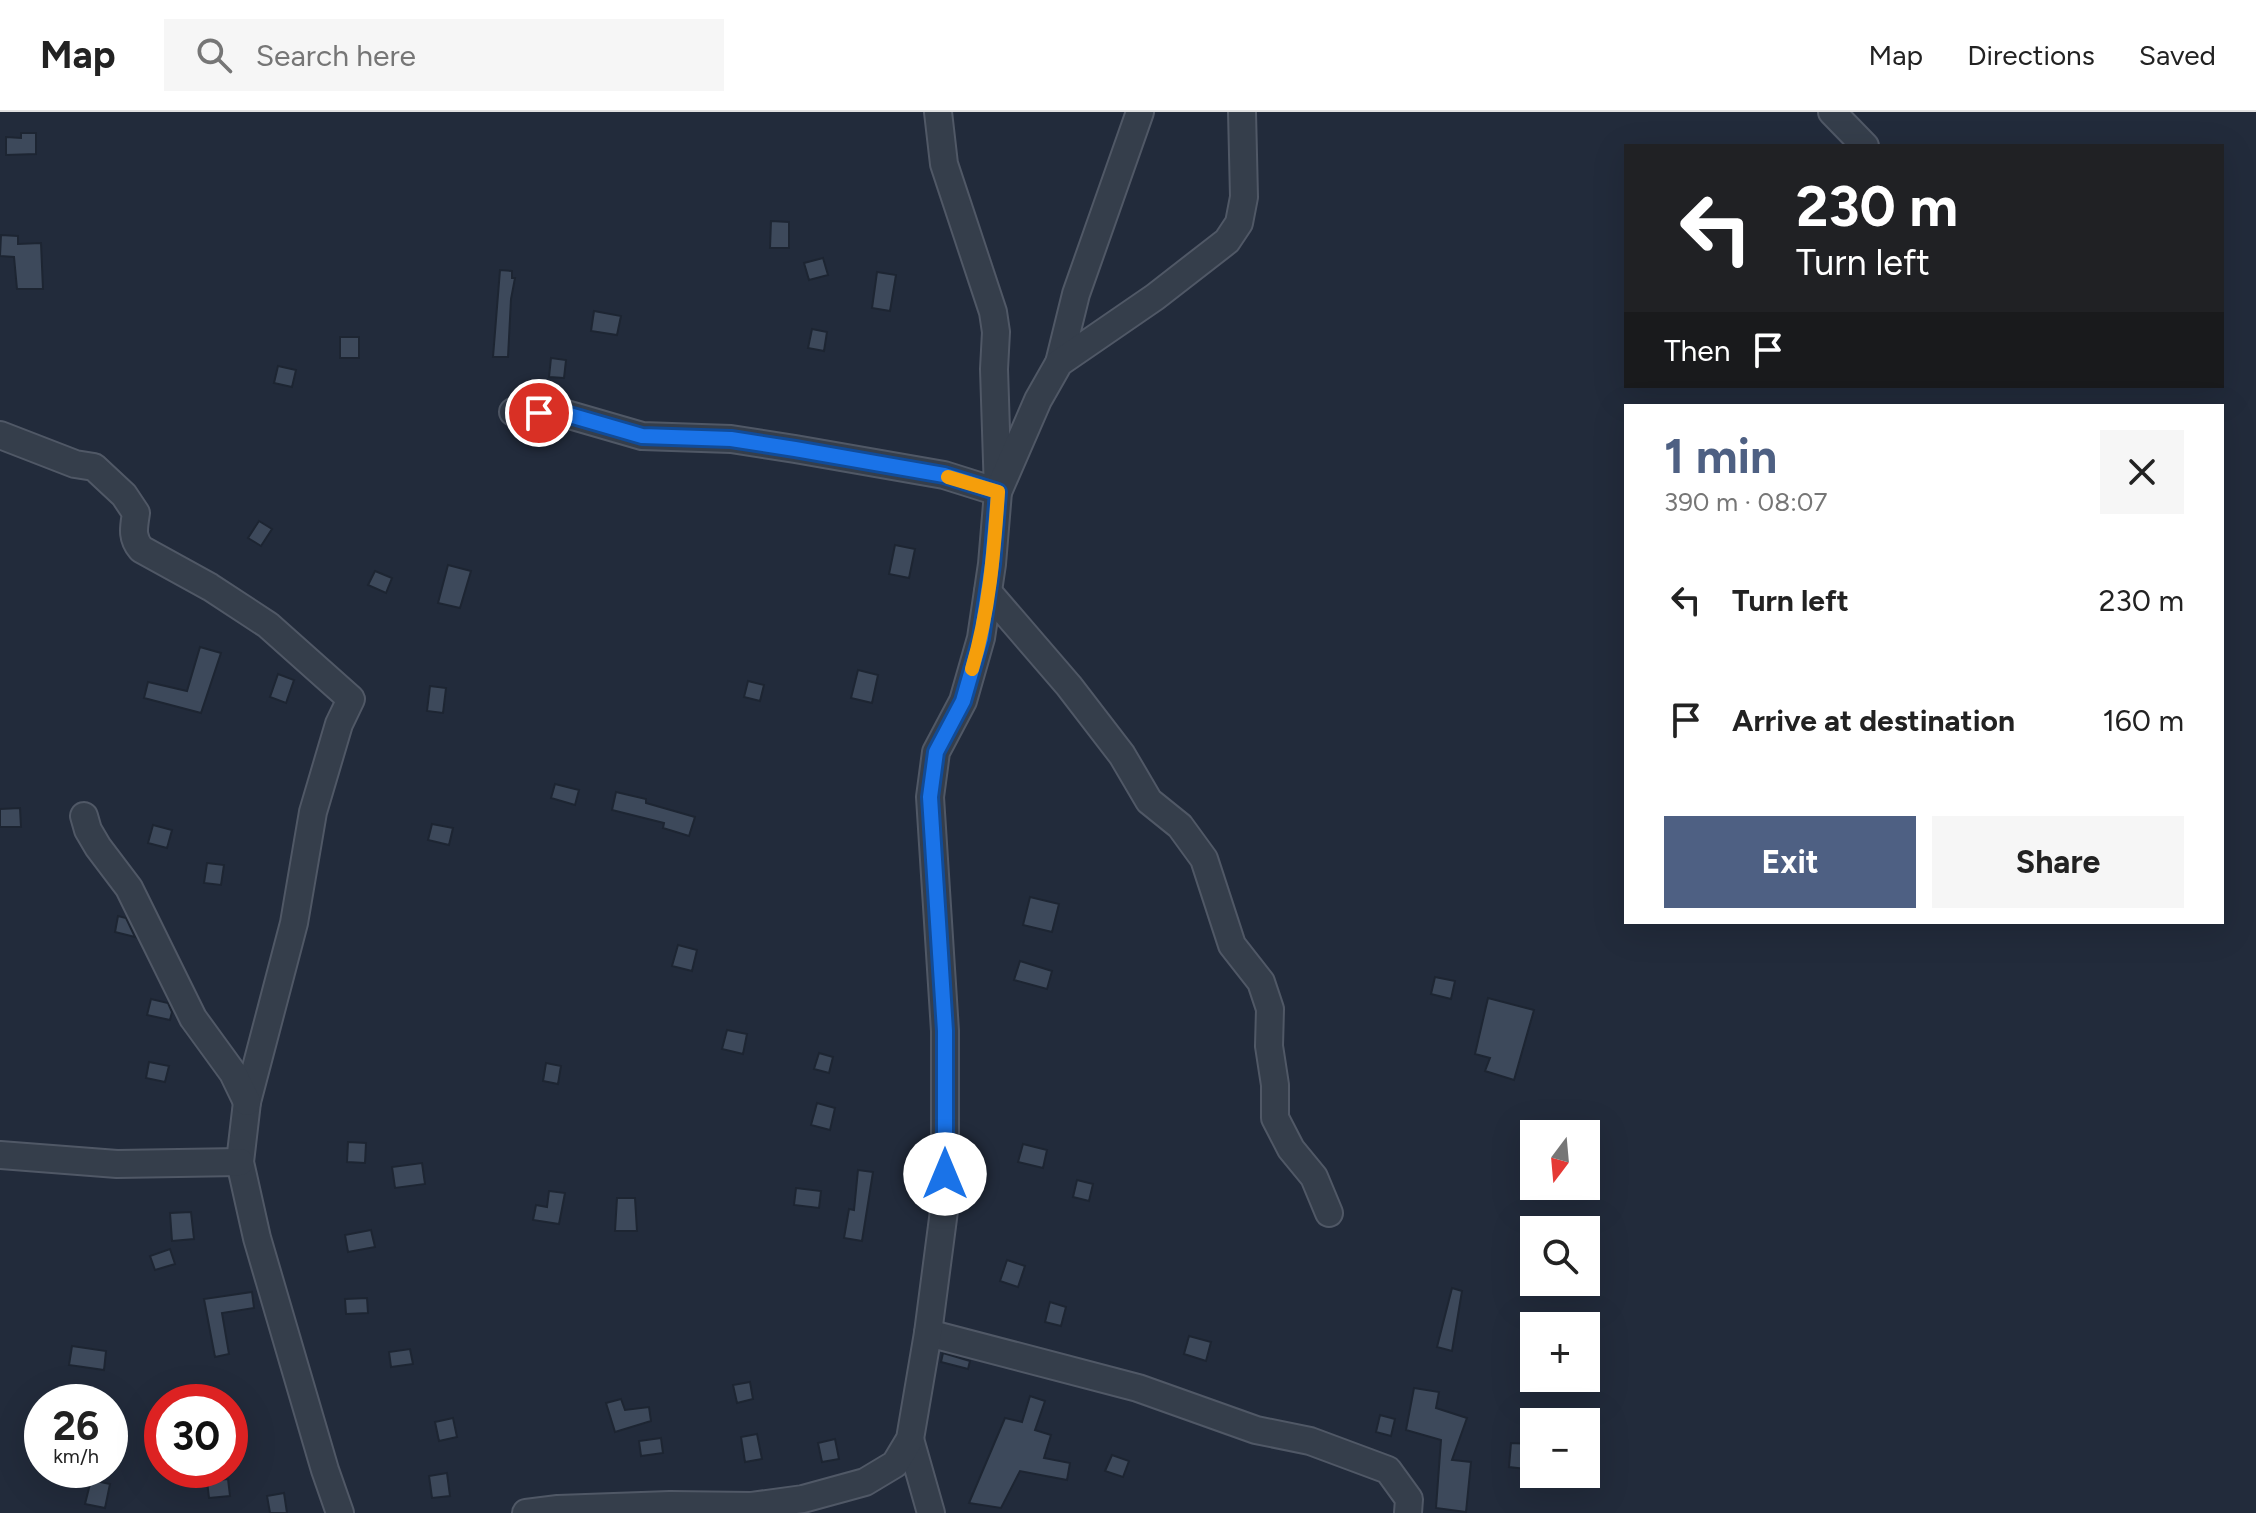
<!DOCTYPE html>
<html lang="en">
<head>
<meta charset="utf-8">
<style>
  :root { --surface:#fff; --page:#f6f6f6; --text:#222; --muted:#767676; --line:#e0e0e0; --accent:#4e6083 }
  body { margin:0; font-family:Figtree,sans-serif; background:var(--page); color:var(--text); height:100vh; display:flex; flex-direction:column; font-size:30px; white-space:nowrap }
  * { box-sizing:border-box; margin:0 }
  p { font-size:26px; color:var(--muted) }
  .icon { flex:none; width:44px; height:44px; fill:none; stroke:currentColor; stroke-width:2; stroke-linecap:round; stroke-linejoin:round }
  .map { position:relative; flex:1; overflow:hidden }
  .sheet { position:absolute; left:1624px; top:292px; width:600px; height:520px; display:flex; flex-direction:column; background:var(--surface); border-radius:0px; box-shadow:0 8px 32px #0002 }
  .sheet>* { flex:none }
  .top-card { position:absolute; left:1624px; top:32px; width:600px; height:244px; border-radius:0px; box-shadow:0 8px 32px #0002; background:#202124; color:#fff; overflow:hidden }
  .needle { width:52px; rotate:196deg }
  .fabs { position:absolute; left:1520px; top:1008px; display:grid; gap:16px }
  .fabs a { display:grid; place-items:center; width:80px; height:80px; border-radius:0px; background:var(--surface); box-shadow:0 8px 32px #0002; font-size:40px }
  .speed { position:absolute; left:24px; top:1272px; display:flex; gap:16px; font-size:40px; font-weight:700; text-align:center }
  .speed>* { display:grid; place-content:center; width:104px; height:104px; border-radius:50%; background:var(--surface); box-shadow:0 8px 32px #0002; line-height:1 }
  .speed small { font-size:20px; font-weight:400 }
  .speed .limit { border:12px solid #d22; background:#fff; color:#111 }
  .pin { position:absolute; display:grid; place-items:center; width:68px; height:68px; color:#fff; margin:-34px; border:4px solid #fff; border-radius:50%; box-shadow:0 2px 8px #0007 }
  .me { position:absolute; width:88px; margin:-44px; rotate:0deg; stroke-linejoin:round; filter:drop-shadow(0 0 6px #0008) }
  .turn { display:flex; align-items:center; gap:28px; height:168px; padding:0 40px; font-size:36px }
  .turn .icon { width:104px; height:104px; stroke-width:2.5 }
  .turn b { display:block; font-size:56px; line-height:68px }
  .then { display:flex; align-items:center; height:76px; padding:0 40px; background:#0003; gap:16px; font-size:30px }
  .round { display:grid; place-items:center; flex:none; width:84px; height:84px; border-radius:0px; background:var(--page) }
  .head { display:flex; align-items:center; justify-content:space-between; height:136px; padding:0 40px }
  h1 { font-size:48px; font-weight:700; line-height:60px; color:var(--accent) }
  .primary-button { display:flex; gap:16px; margin-top:auto; padding:16px 40px }
  .primary-button a { flex:1; height:92px; border-radius:0px; background:var(--accent); color:#fff; font-size:32px; font-weight:700; line-height:92px; text-align:center }
  .primary-button a+a { background:var(--page); color:var(--text) }
  ul { padding:0; list-style:none }
  li { display:flex; align-items:center; gap:24px; height:120px; padding:0 40px }
  li div { flex:1 }
  li b { display:block; font-size:30px }
  li em { font-style:normal }
  header { display:flex; align-items:center; gap:48px; box-sizing:border-box; height:112px; padding:0 40px; background:var(--surface); border-bottom:2px solid var(--line) }
  header strong { font-size:38px }
  nav { display:flex; gap:44px; margin-inline-start:auto; font-size:28px }
  .search { width:560px; height:72px; background:var(--page); display:flex; align-items:center; gap:20px; box-sizing:border-box; padding:0 28px; border-radius:0px; color:var(--muted); font-size:30px }
  .map>svg:first-child { display:block }
</style>
</head>
<body>
<header>
<strong>Map</strong>
<div class="search"><svg class="icon" aria-label="search" viewBox="0 0 24 24"><circle cx="10" cy="10" r="6"/><path d="M15 15l6 6"/></svg>Search here</div>
<nav><a>Map</a><a>Directions</a><a>Saved</a></nav>
</header>
<div class="map">
<svg width="2256" height="1401" viewBox="0 0 2256 1401">
  <rect width="100%" height="100%" fill="#222b3b"/>
  <g fill="#3d495b" stroke="#1d2532" stroke-width="2">
    <polygon points="21,21 36,21 36,42 6,43 6,25 21,26"/>
    <polygon points="771,109 789,110 789,136 770,136"/>
    <polygon points="1,123 18,124 18,132 41,131 43,177 17,177 14,145 0,144"/>
    <polygon points="823,146 828,163 809,168 804,151"/>
    <polygon points="500,158 512,159 512,166 515,166 511,187 508,245 493,245"/>
    <polygon points="877,160 896,163 890,199 872,196"/>
    <polygon points="594,199 621,204 617,223 591,219"/>
    <polygon points="812,217 827,220 824,239 808,236"/>
    <rect x="340" y="225" width="19" height="21"/>
    <polygon points="551,246 566,248 564,266 549,265"/>
    <polygon points="278,254 296,258 292,275 274,271"/>
    <polygon points="259,409 272,417 261,434 248,426"/>
    <polygon points="895,433 915,437 909,466 889,462"/>
    <polygon points="448,453 471,459 460,496 438,491"/>
    <polygon points="375,459 392,466 386,481 368,473"/>
    <polygon points="200,535 221,541 201,601 144,586 148,570 187,579"/>
    <polygon points="858,558 878,563 872,591 851,586"/>
    <polygon points="278,562 294,568 286,591 270,585"/>
    <polygon points="748,569 764,573 760,589 744,585"/>
    <polygon points="430,574 446,576 443,601 427,599"/>
    <polygon points="555,672 579,678 575,693 551,686"/>
    <polygon points="616,680 646,687 646,691 695,705 689,724 663,716 664,711 612,698"/>
    <polygon points="20,696 21,715 0,715 0,697"/>
    <polygon points="432,712 453,716 449,733 428,728"/>
    <polygon points="153,713 172,718 167,736 148,731"/>
    <polygon points="207,751 224,753 221,773 204,771"/>
    <polygon points="1030,785 1059,792 1052,820 1023,813"/>
    <polygon points="118,804 126,806 135,825 115,820"/>
    <polygon points="678,833 697,838 692,859 672,854"/>
    <polygon points="1020,849 1052,859 1047,877 1014,868"/>
    <polygon points="1435,865 1455,869 1451,887 1431,882"/>
    <polygon points="1488,886 1534,898 1514,968 1485,959 1490,946 1475,942"/>
    <polygon points="151,887 168,891 172,900 170,908 147,903"/>
    <polygon points="727,918 747,922 743,942 722,937"/>
    <polygon points="819,941 833,945 829,961 814,957"/>
    <polygon points="149,950 169,954 165,970 146,966"/>
    <polygon points="546,951 561,954 558,972 543,969"/>
    <polygon points="817,991 835,996 830,1018 811,1013"/>
    <polygon points="348,1030 366,1031 365,1051 347,1050"/>
    <polygon points="1023,1032 1047,1038 1043,1056 1018,1050"/>
    <polygon points="422,1051 425,1072 395,1076 392,1055"/>
    <polygon points="858,1058 873,1060 862,1129 844,1126 849,1097 854,1098"/>
    <polygon points="1077,1068 1093,1072 1089,1089 1073,1085"/>
    <polygon points="796,1076 821,1079 819,1096 794,1093"/>
    <polygon points="549,1079 565,1081 559,1112 533,1108 536,1093 547,1095"/>
    <polygon points="617,1086 635,1086 637,1119 615,1119"/>
    <polygon points="191,1100 194,1127 172,1129 170,1101"/>
    <polygon points="371,1118 375,1135 348,1140 345,1123"/>
    <polygon points="170,1137 175,1152 155,1158 150,1144"/>
    <polygon points="1007,1148 1025,1154 1018,1175 1000,1169"/>
    <polygon points="1452,1176 1462,1179 1452,1239 1437,1235"/>
    <polygon points="252,1180 254,1196 222,1201 229,1242 215,1245 204,1187"/>
    <polygon points="367,1186 368,1201 346,1202 345,1187"/>
    <polygon points="1050,1190 1066,1195 1061,1214 1045,1210"/>
    <polygon points="1189,1224 1211,1230 1206,1249 1184,1242"/>
    <polygon points="72,1234 106,1239 104,1258 69,1253"/>
    <polygon points="410,1237 413,1252 391,1255 389,1240"/>
    <polygon points="943,1241 970,1249 968,1257 941,1250"/>
    <polygon points="750,1270 753,1287 737,1291 733,1273"/>
    <polygon points="1414,1276 1439,1280 1436,1296 1467,1306 1452,1348 1471,1350 1466,1400 1436,1396 1441,1328 1406,1318"/>
    <polygon points="1030,1284 1045,1289 1035,1318 1051,1323 1044,1346 1070,1351 1067,1368 1020,1359 1001,1396 969,1391 1005,1306 1022,1310"/>
    <polygon points="621,1287 625,1298 649,1295 651,1309 615,1320 606,1291"/>
    <polygon points="1380,1303 1395,1307 1391,1324 1376,1320"/>
    <polygon points="453,1306 457,1325 439,1329 435,1310"/>
    <polygon points="757,1322 762,1347 745,1350 741,1325"/>
    <polygon points="661,1326 663,1341 641,1344 639,1329"/>
    <polygon points="835,1327 839,1347 822,1350 818,1331"/>
    <polygon points="1511,1331 1529,1332 1527,1357 1509,1355"/>
    <polygon points="1112,1343 1129,1349 1123,1365 1105,1359"/>
    <polygon points="447,1361 450,1384 432,1386 429,1364"/>
    <polygon points="228,1367 230,1384 209,1386 207,1369"/>
    <polygon points="91,1368 110,1372 105,1396 85,1392"/>
    <polygon points="284,1381 287,1401 270,1401 267,1384"/>
  </g>
  <g fill="none" stroke-linecap="round" stroke-linejoin="round">
    <defs>
      <g id="minor">
        <polyline points="1832,0 1865,34"/>
        <polyline points="1059,251 1076,182 1140,0"/>
        <polyline points="513,300 566,302 642,324 731,327 795,337 944,363 998,380 994,257 996,220 993,200 944,52 938,0"/>
        <path d="M0,323L75,352L94,355L124,383L136,401C134,415 131,425 141,437L210,475L268,513L351,587L339,612L313,700L294,811L247,990L240,1050L257,1126L325,1358L340,1401"/>
        <polyline points="988,480 1069,574 1122,643 1149,689 1180,714 1204,747 1232,833 1261,870 1270,897 1269,934 1275,973 1275,1006 1291,1037 1314,1065 1329,1101"/>
        <polyline points="84,704 88,718 98,735 129,776 193,906 233,961 247,990"/>
        <polyline points="0,1043 117,1052 240,1050"/>
        <polyline points="928,1221 1138,1276 1256,1318 1310,1329 1388,1358 1409,1387 1408,1401"/>
        <polyline points="910,1327 931,1401"/>
        <polyline points="526,1401 558,1397 670,1393 751,1394 803,1387 865,1370 895,1352 910,1327 928,1221 945,1091 945,919 930,685 936,640 963,589 981,526 992,452 998,380 1038,288 1059,251 1155,185 1227,129 1239,111 1244,85 1242,0"/>
      </g>
    </defs>
    <use href="#minor" stroke="#505866" stroke-width="30"/>
    <use href="#minor" stroke="#353e4b" stroke-width="26"/>
  </g>
  <g fill="none" stroke-linecap="round" stroke-linejoin="round">
    <defs>
      <polyline id="route" points="539,301 566,302 642,324 731,327 795,337 944,363 998,380 992,452 981,526 963,589 936,640 930,685 945,919 945,1062"/>
    </defs>
    <use href="#route" stroke="#114b97" stroke-width="20"/>
    <use href="#route" stroke="#1a73e8" stroke-width="14"/>
    <path stroke="#f59e0b" stroke-width="14" d="M948,365L998,380C994,440 989,500 972,557"/>
  </g>
</svg>
<div class="fabs">
<a><svg class="needle" viewBox="-14 -14 28 28"><path d="M0-13l5 13h-10z" fill="#e53935"/><path d="M0 13l5-13h-10z" fill="#767676"/></svg></a>
<a><svg class="icon" aria-label="search" viewBox="0 0 24 24"><circle cx="10" cy="10" r="6"/><path d="M15 15l6 6"/></svg></a>
<a>+</a>
<a>−</a>
</div>
<div class="speed"><div>26<small>km/h</small></div><div class="limit">30</div></div>
<div class="pin" style="left:539px;top:301px;background:#d93025"><svg class="icon" aria-label="arrive" viewBox="0 0 24 24"><path d="M6 21V4h12l-3 4 3 4H6"/></svg></div>
<svg class="me" style="left:945px;top:1062px" viewBox="-20 -20 40 40"><circle r="19" fill="#fff"/><path d="M0-13L10 11 0 6-10 11z" fill="#1a73e8"/></svg>
<div class="top-card">
<div class="turn"><svg class="icon" aria-label="left" viewBox="0 0 24 24"><path d="M17 20v-9H6M10 6l-5 5 5 5"/></svg><div><b>230 m</b>Turn left</div></div>
<div class="then">Then<svg class="icon" aria-label="arrive" viewBox="0 0 24 24"><path d="M6 21V4h12l-3 4 3 4H6"/></svg></div>
</div>
<section class="sheet">
<div class="head"><div><h1>1 min</h1><p>390 m · 08:07</p></div><a class="round"><svg class="icon" aria-label="close" viewBox="0 0 24 24"><path d="M6 6l12 12M18 6L6 18"/></svg></a></div>
<ul>
<li><svg class="icon" aria-label="left" viewBox="0 0 24 24"><path d="M17 20v-9H6M10 6l-5 5 5 5"/></svg><div><b>Turn left</b></div><em>230 m</em></li>
<li><svg class="icon" aria-label="arrive" viewBox="0 0 24 24"><path d="M6 21V4h12l-3 4 3 4H6"/></svg><div><b>Arrive at destination</b></div><em>160 m</em></li>
</ul>
<div class="primary-button"><a>Exit</a><a>Share</a></div>
</section>
</div>
</body>
</html>
